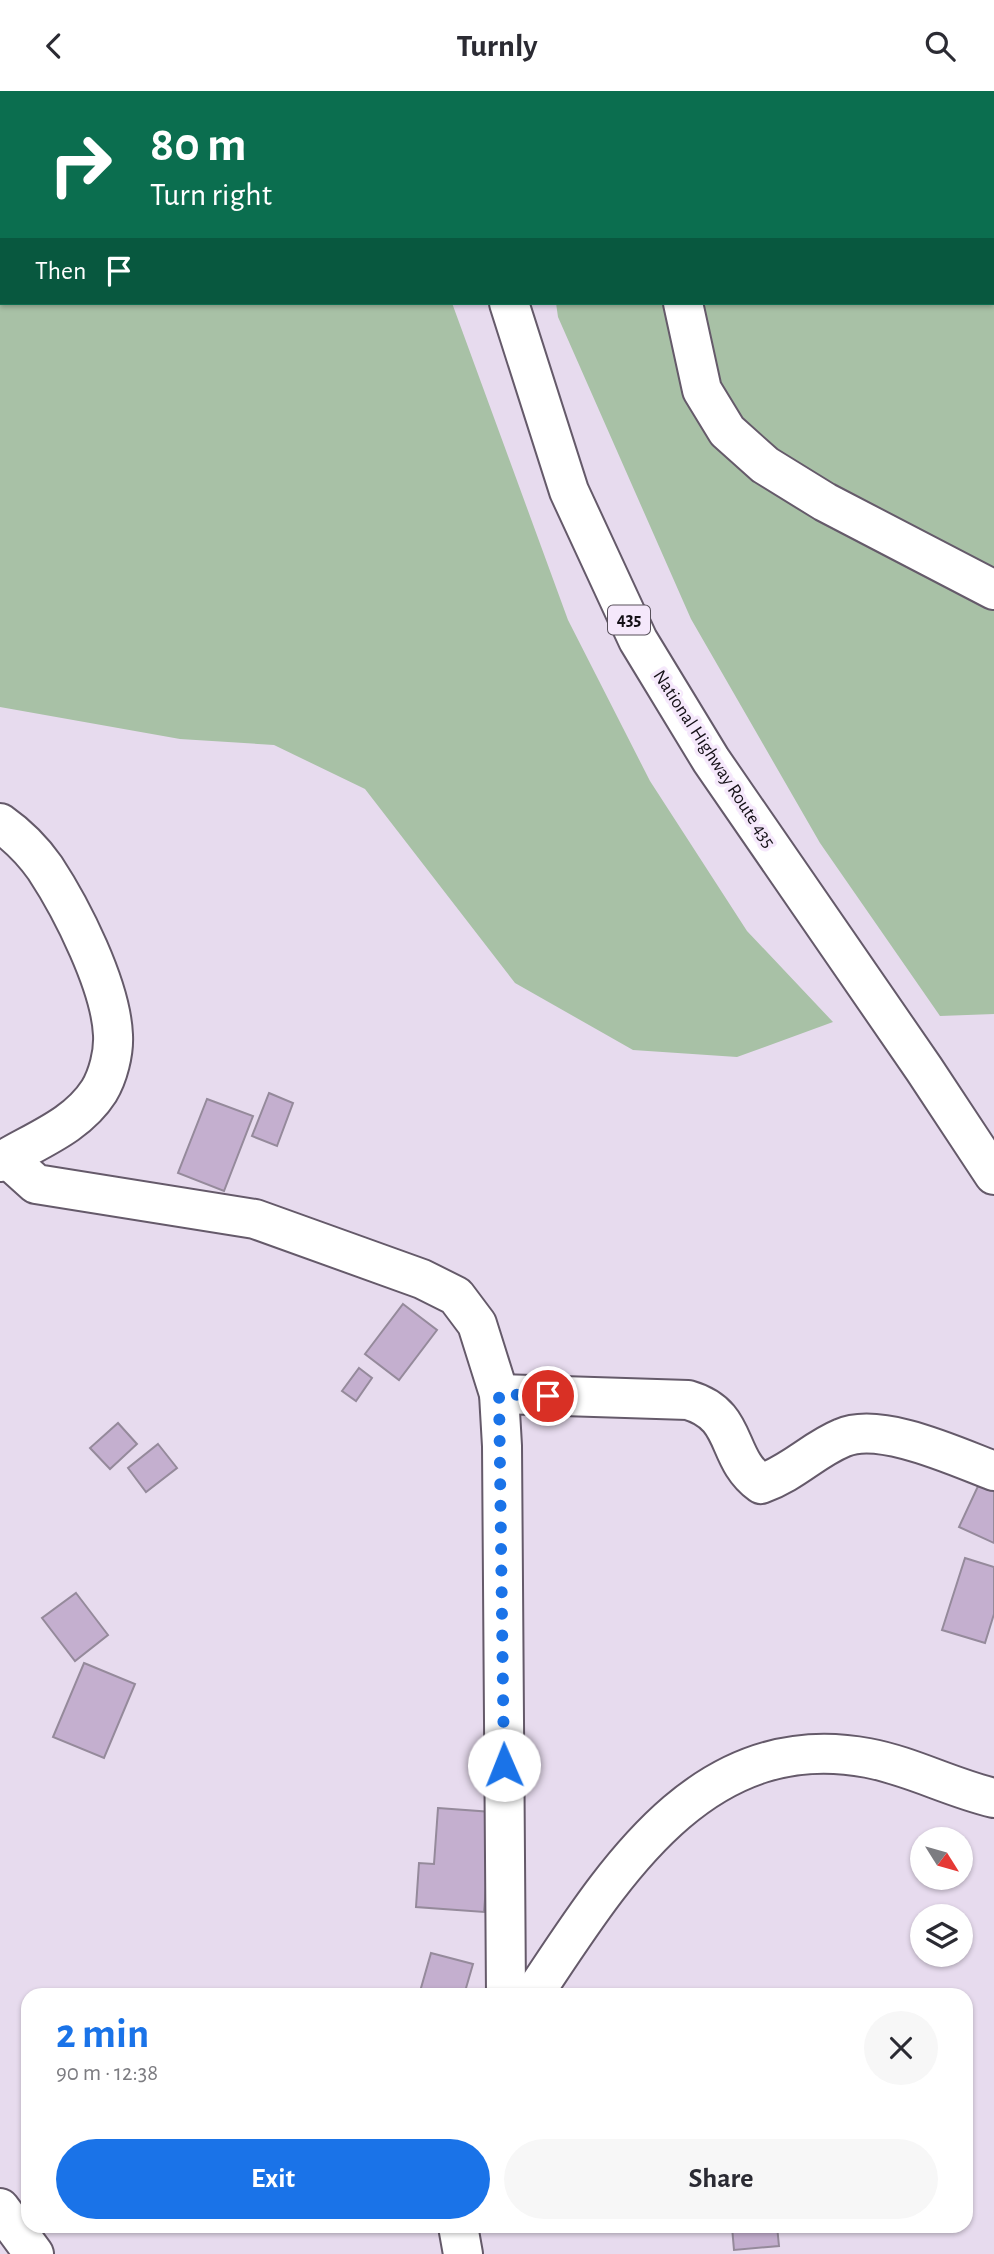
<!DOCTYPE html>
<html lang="en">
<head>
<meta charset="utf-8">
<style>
  :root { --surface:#fff; --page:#f7f7f7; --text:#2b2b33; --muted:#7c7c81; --accent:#1a73e8 }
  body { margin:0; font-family:"Alegreya Sans",sans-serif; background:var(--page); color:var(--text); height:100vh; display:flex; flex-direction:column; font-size:26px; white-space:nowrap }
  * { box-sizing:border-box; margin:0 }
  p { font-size:23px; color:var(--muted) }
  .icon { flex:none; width:38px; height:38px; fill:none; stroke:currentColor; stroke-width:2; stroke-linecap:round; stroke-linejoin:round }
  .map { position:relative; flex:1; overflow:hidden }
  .drawer { position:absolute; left:21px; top:1897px; width:952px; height:245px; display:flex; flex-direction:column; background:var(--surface); border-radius:21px; box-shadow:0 2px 5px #0004 }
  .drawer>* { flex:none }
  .top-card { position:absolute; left:0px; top:0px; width:994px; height:214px; box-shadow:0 2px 5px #0004; background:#0b6e4f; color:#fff; overflow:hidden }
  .needle { width:46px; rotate:127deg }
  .fabs { position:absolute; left:910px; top:1736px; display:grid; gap:14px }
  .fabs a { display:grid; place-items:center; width:63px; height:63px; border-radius:50%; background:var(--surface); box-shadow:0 2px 5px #0004; font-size:35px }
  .pin { position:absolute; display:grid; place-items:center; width:60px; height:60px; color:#fff; margin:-30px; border:4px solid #fff; border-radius:50%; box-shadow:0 2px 7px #0007 }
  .me { position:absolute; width:77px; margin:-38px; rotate:359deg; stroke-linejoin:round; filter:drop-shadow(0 0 5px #0008) }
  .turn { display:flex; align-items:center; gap:24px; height:147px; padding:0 35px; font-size:32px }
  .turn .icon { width:91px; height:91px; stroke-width:2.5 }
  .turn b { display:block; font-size:49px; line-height:60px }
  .then { display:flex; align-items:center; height:66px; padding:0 35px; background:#0003; gap:14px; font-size:26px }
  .round { display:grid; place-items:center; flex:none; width:74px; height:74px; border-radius:37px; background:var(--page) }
  .headline { display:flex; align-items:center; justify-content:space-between; height:119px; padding:0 35px }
  h1 { font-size:42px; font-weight:700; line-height:52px; color:var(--accent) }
  .action { display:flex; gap:14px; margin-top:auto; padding:14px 35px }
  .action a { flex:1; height:80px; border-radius:42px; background:var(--accent); color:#fff; font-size:28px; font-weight:700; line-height:80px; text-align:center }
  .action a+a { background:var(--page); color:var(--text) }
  header { display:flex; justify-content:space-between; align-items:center; height:91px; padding:0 35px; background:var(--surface); font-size:32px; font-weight:700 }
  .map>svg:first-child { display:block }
</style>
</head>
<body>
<header><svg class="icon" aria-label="back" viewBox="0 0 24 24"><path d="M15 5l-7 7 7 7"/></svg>Turnly<svg class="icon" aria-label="search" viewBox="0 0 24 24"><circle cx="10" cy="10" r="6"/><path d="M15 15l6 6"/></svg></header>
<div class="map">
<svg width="994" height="2163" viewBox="0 0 994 2163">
  <rect width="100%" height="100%" fill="#e7dbee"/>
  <g fill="#a8c1a6">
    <polygon points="0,0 247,0 2,2 2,212 452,212 568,529 650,690 747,840 833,931 737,966 633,959 515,892 365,698 274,654 180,648 0,616"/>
    <polygon points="525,0 994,0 994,923 940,925 820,752 691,528 558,226 556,212 992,212 992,2"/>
  </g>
  <g fill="#c4afcf" stroke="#958a9b" stroke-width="2">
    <polygon points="269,1002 293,1012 277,1055 252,1045"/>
    <polygon points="207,1008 253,1025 224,1100 178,1082"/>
    <polygon points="403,1213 437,1239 399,1289 365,1263"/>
    <polygon points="359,1277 372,1287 356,1310 342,1300"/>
    <polygon points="118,1332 137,1353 110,1378 90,1357"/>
    <polygon points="158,1353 177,1377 146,1401 128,1377"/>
    <polygon points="979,1393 994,1399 994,1452 959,1436"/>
    <polygon points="965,1467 994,1476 994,1523 985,1552 942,1539"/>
    <polygon points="76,1502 108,1544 75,1570 42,1527"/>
    <polygon points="84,1572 135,1593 104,1667 53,1646"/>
    <polygon points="438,1717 492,1721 484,1821 416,1816 419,1772 434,1773"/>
    <polygon points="431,1862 473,1873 464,1904 419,1904"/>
    <polygon points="777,2135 779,2155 734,2159 732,2136"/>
  </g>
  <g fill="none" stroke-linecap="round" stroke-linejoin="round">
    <defs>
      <g id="minor">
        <polyline points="7,1067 36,1093 255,1128 422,1188 456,1205 477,1233 499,1303 502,1355 506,1904"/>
        <path d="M499,1303L688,1309C740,1324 724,1366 761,1393C794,1381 813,1359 842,1347C880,1330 957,1366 994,1380"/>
      </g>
      <g id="tertiary">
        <polyline points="643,2 643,0"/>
        <polyline points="683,212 702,299 727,340 765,374 825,411 994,499"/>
        <path d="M0,732C17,744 33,760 45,777C72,818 111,895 113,944C114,962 108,985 99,1000C76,1036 34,1050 0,1071"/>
        <path d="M533,1904C612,1786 701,1635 868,1667C911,1675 951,1697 994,1707"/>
        <polyline points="0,2117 34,2163"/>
        <polyline points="458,2135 463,2163"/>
      </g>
      <g id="trunk">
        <polyline points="472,0 472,2"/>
        <polyline points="509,212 569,400 638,549 711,669 924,978 994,1084"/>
      </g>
    </defs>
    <use href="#minor" stroke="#655a6a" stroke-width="42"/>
    <use href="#tertiary" stroke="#655a6a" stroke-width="42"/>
    <use href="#trunk" stroke="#655a6a" stroke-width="42"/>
    <use href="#minor" stroke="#fff" stroke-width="38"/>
    <use href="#tertiary" stroke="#fff" stroke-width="38"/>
    <use href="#trunk" stroke="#fff" stroke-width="38"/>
  </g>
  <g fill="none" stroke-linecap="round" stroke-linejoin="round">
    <polyline stroke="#1a73e8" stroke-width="12" stroke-dasharray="0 21.6" points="504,1674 499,1303 548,1305"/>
  </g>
  <g text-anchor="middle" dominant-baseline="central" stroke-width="7" stroke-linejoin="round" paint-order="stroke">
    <rect fill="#f5e8fb" stroke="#58515b" stroke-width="2" x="608" y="514.5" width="42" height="29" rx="5"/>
    <g font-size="18" font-weight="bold" fill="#141016">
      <text x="629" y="529">435</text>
    </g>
    <g font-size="19" fill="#141016" stroke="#f5e8fb">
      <text transform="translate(714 668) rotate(57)">National Highway Route 435</text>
    </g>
  </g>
</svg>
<div class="fabs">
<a><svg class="needle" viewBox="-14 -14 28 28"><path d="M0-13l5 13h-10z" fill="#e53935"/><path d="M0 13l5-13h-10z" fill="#7c7c81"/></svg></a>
<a><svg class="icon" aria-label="layers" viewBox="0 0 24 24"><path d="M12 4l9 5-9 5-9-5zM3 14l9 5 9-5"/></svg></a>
</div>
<div class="pin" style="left:548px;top:1305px;background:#d93025"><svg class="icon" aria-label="arrive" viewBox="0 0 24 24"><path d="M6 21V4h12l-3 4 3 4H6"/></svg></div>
<svg class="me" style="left:504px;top:1674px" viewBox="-20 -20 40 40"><circle r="19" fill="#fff"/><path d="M0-13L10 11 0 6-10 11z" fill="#1a73e8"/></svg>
<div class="top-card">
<div class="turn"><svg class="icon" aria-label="right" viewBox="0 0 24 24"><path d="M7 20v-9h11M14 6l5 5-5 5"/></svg><div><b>80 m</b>Turn right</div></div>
<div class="then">Then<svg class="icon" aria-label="arrive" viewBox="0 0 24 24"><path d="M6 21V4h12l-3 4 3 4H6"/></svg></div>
</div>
<section class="drawer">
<div class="headline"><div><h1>2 min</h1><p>90 m · 12:38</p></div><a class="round"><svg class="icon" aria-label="close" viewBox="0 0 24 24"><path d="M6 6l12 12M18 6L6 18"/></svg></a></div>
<div class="action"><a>Exit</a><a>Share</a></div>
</section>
</div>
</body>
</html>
